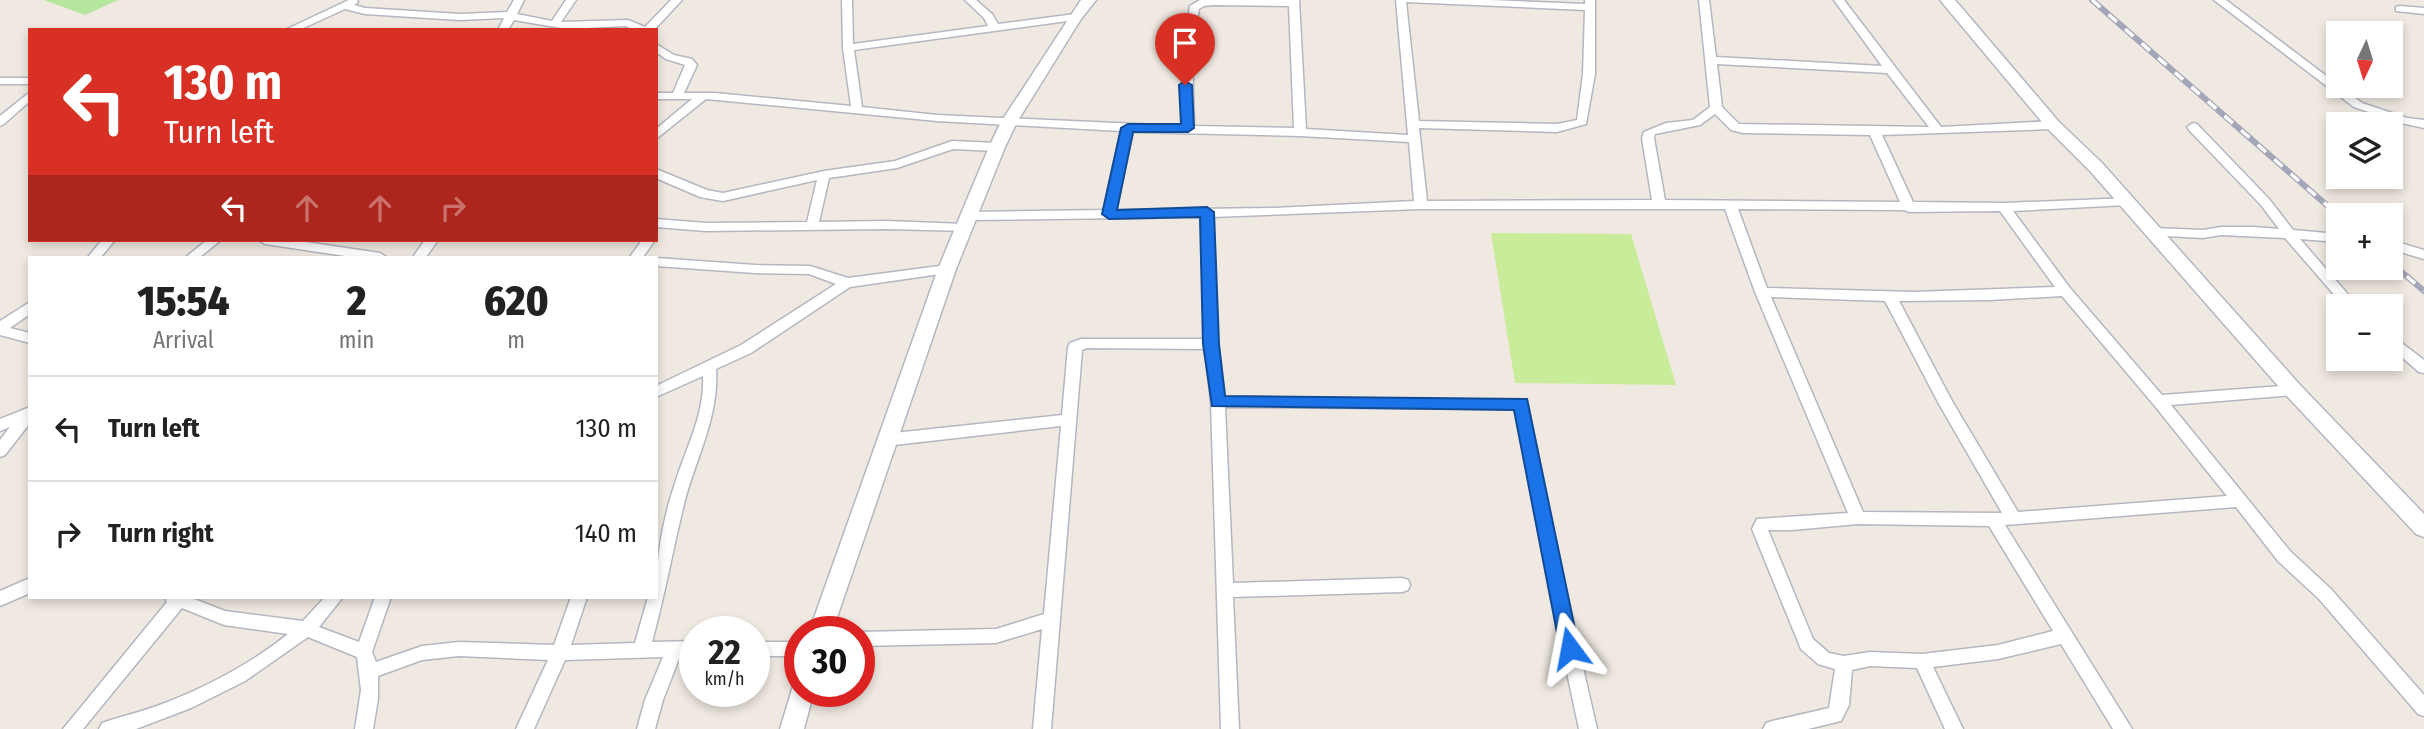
<!DOCTYPE html>
<html lang="en">
<head>
<meta charset="utf-8">
<style>
  :root { --surface:#fff; --page:#f2f2f2; --text:#222; --muted:#767676; --line:#e0e0e0 }
  body { margin:0; font-family:"Fira Sans Condensed",sans-serif; background:var(--page); color:var(--text); height:100vh; display:flex; flex-direction:column; font-size:26px; white-space:nowrap }
  * { box-sizing:border-box; margin:0 }
  p { font-size:23px; color:var(--muted) }
  .icon { flex:none; width:38px; height:38px; fill:none; stroke:currentColor; stroke-width:2; stroke-linecap:round; stroke-linejoin:round }
  .map { position:relative; flex:1; overflow:hidden }
  .side { position:absolute; left:28px; top:256px; width:630px; height:343px; display:flex; flex-direction:column; background:var(--surface); border-radius:0px; box-shadow:0 4px 10px #0003 }
  .side>* { flex:none }
  .guide { position:absolute; left:28px; top:28px; width:630px; height:214px; border-radius:0px; box-shadow:0 4px 10px #0003; background:#d93025; color:#fff; overflow:hidden }
  .needle { width:46px; rotate:184deg }
  .controls { position:absolute; left:2326px; top:21px; display:grid; gap:14px }
  .controls a { display:grid; place-items:center; width:77px; height:77px; border-radius:0px; background:var(--surface); box-shadow:0 4px 10px #0003; font-size:35px }
  .speed { position:absolute; left:679px; top:616px; display:flex; gap:14px; font-size:35px; font-weight:700; text-align:center }
  .speed>* { display:grid; place-content:center; width:91px; height:91px; border-radius:50%; background:var(--surface); box-shadow:0 4px 10px #0003; line-height:1 }
  .speed small { font-size:18px; font-weight:400 }
  .speed .limit { border:10px solid #d22; background:#fff; color:#111 }
  .pin { position:absolute; display:grid; place-items:center; width:60px; height:60px; color:#fff; margin:-72px -30px; border-radius:50% 50% 50% 0; rotate:-45deg; box-shadow:0 0 7px #0007 }
  .pin .icon { rotate:45deg }
  .me { position:absolute; width:77px; margin:-38px; rotate:347deg; stroke-linejoin:round; filter:drop-shadow(0 0 5px #0008) }
  .turn { display:flex; align-items:center; gap:24px; height:147px; padding:0 21px; font-size:32px }
  .turn .icon { width:91px; height:91px; stroke-width:2.5 }
  .turn b { display:block; font-size:49px; line-height:60px }
  .lanes { display:flex; align-items:center; height:66px; padding:0 21px; background:#0003; justify-content:center; gap:35px; direction:ltr }
  .lanes .off { opacity:.35 }
  .eta { display:flex; justify-content:space-evenly; align-items:center; height:119px; text-align:center }
  .eta b { font-size:42px; font-weight:800; line-height:49px }
  ul { padding:0; list-style:none }
  li { display:flex; align-items:center; gap:21px; height:105px; padding:0 21px; border-top:2px solid var(--line) }
  li div { flex:1 }
  li b { display:block; font-size:26px }
  li em { font-style:normal }
  .map>svg:first-child { display:block }
</style>
</head>
<body>
<div class="map">
<svg width="2424" height="729" viewBox="0 0 2424 729">
  <rect width="100%" height="100%" fill="#efe9e1"/>
  <polygon fill="#b6e59e" points="44,0 118,0 85,15"/>
  <polygon fill="#c9ec9a" points="1491,233 1631,234 1676,385 1515,383"/>
  <g fill="none" stroke-linecap="round" stroke-linejoin="round">
    <defs>
      <g id="street">
        <polygon points="349,0 357,0 358,2 354,5 365,8 460,14 507,12 514,0 524,0 517,14 552,21 566,0 576,0 561,22 628,20 645,27 671,0 682,0 654,30 633,30 626,26 567,29 514,20 508,30 498,30 504,18 460,20 365,14 345,9 299,30 285,30"/>
        <path d="M842,0H852L853,44L988,26L984,18L965,0H976L992,14L998,24L1075,14L1080,17L1075,20L854,50L862,107L937,115L1182,126V51L1190,6L1200,0H1299L1306,129L1408,135L1396,0H1490L1585,4V0H1595V74L1586,124L1557,132L1419,128L1427,201L1652,200L1642,138L1644,132L1666,123L1693,120L1710,107L1699,0H1709L1716,57L1882,66L1834,0H1844L1941,127L2053,121L2059,125L2053,129L1882,135L1913,202L2004,203L2130,198L2132,201L2130,204L2126,205L2013,211L2070,288L2162,395L2293,385L2298,386L2300,390L2298,394L2293,395L2171,405L2290,551L2331,589L2424,695V716L2418,714L2319,599L2278,561L2236,507L2005,525L2132,729H2113L2061,644L1998,659L1933,667L1963,729H1945L1917,668L1870,666L1852,670L1849,705L1841,721L1808,729H1763L1766,723L1772,721L1829,708L1835,669L1818,664L1801,649L1752,529L1757,519L1848,513L1755,292L1725,209H1421L1213,217L1218,344L1225,397L1527,400L1566,593L1597,729H1579L1550,593L1516,409L1225,407L1233,583L1402,578L1408,580L1410,585L1408,590L1402,592L1233,597L1239,729H1221L1211,402L1205,349L1087,348L1082,350L1051,729H1033L1042,629L996,643L859,646V632L996,629L1044,614L1061,426L885,446L880,444L878,440L880,436L885,434L1062,415L1068,347L1070,343L1081,339H1204L1201,217L970,220L964,216L970,212L1104,210L1121,131L937,121L706,99L656,139V129L692,99H656V93H673L685,65L666,59L656,52V44L674,55L692,59L697,65L684,93H715L851,106L843,48ZM1406,2L1585,10L1583,74L1577,120L1557,124L1419,121ZM1213,5L1289,6L1294,128L1194,126L1192,51L1199,9L1204,6ZM1717,64L1887,73L1929,127L1739,124L1722,107ZM1715,114L1731,130L1743,133L1870,135L1900,202L1665,200L1654,138L1655,134L1700,125ZM1133,132L1300,136L1409,142L1414,201L1275,208L1116,210ZM1738,209L1904,210L1909,212L2000,211L2055,287L1914,292L1767,288ZM2062,296L2154,405L2227,496L2018,512L1952,401L1899,301L1989,300ZM1771,297L1885,301L1939,404L2002,513L1863,512ZM1858,524L1989,526L2053,631L1998,645L1922,654L1870,652L1844,656L1829,653L1813,639L1768,530H1792Z"/>
        <polygon points="2214,0 2226,0 2362,103 2407,118 2424,120 2424,128 2401,123 2354,107"/>
        <polygon points="2400,6 2424,8 2424,14 2396,11 2396,7"/>
        <rect x="0" y="78" width="30" height="6"/>
        <polygon points="30,92 30,101 4,124 0,126 0,116"/>
        <polygon points="2193,123 2197,124 2269,199 2293,230 2338,234 2338,242 2300,239 2358,306 2344,306 2285,238 2221,235 2203,238 2149,235 2147,232 2153,228 2203,230 2221,227 2254,227 2279,229 2261,205 2189,130 2187,127"/>
        <polygon points="952,141 997,143 1003,147 997,151 953,149 897,168 829,178 819,222 886,221 964,224 968,225 970,228 968,231 886,229 706,231 656,227 656,219 706,223 807,222 817,180 723,201 700,197 656,178 656,169 707,190 723,193 824,171 895,161"/>
        <polygon points="102,240 115,240 101,257 88,257"/>
        <polygon points="207,240 221,240 200,257 186,257"/>
        <polygon points="259,240 292,240 380,253 386,257 352,257 265,244"/>
        <polygon points="425,240 438,240 426,257 413,257"/>
        <polygon points="642,240 655,240 643,257 630,257"/>
        <polygon points="2390,240 2424,250 2424,259 2390,249"/>
        <path d="M656,258L755,265L810,266L848,278L947,265L954,269L947,273L850,287L751,353L716,369C719,416 697,456 685,500C673,548 665,595 652,642L695,641V655L680,656L663,700L655,729H637L645,700L663,657L565,660L534,729H516L548,660L459,656L422,660L378,676V699L373,729H355L361,690L357,657L308,637L245,681L191,708L136,729H99L102,723C119,717 137,713 154,707C201,690 249,665 288,634L224,625L182,608L83,729H63L167,602L164,597H189L225,611L303,621L325,597H343L319,627L359,642L375,597H391L372,652L376,662L422,646L459,642L554,645L571,597H587L571,645L635,643L648,597H656C656,557 663,518 676,480C687,446 705,413 703,376L656,397V386L741,345L836,284L809,274L755,273L656,266Z"/>
        <polygon points="30,302 30,314 10,328 30,333 30,343 0,335 0,321"/>
        <polygon points="2390,334 2424,360 2424,373 2419,372 2390,347"/>
        <polygon points="30,407 30,423 5,455 0,457 0,440 10,427 0,431 0,419"/>
        <polygon points="30,578 30,593 0,606 0,591"/>
        <rect x="754" y="642" width="46" height="14"/>
      </g>
      <g id="secondary">
        <polygon points="1081,0 1096,0 1081,19 1017,122 1005,147 956,269 832,632 809,632 938,269 989,147 1001,122"/>
        <polygon points="1940,0 1955,0 2059,122 2102,163 2300,385 2424,514 2424,537 2416,534 2286,395 2090,171 2047,128"/>
        <polygon points="800,681 800,691 814,691 804,729 780,729 794,683"/>
      </g>
    </defs>
    <use href="#street" stroke="#b4b7c1" stroke-width="3"/>
    <use href="#secondary" stroke="#b4b7c1" stroke-width="3"/>
    <use href="#street" fill="#fff" fill-rule="evenodd"/>
    <use href="#secondary" fill="#fff" fill-rule="evenodd"/>
    <defs>
      <g id="rail">
        <polyline points="2092,0 2338,215"/>
        <polyline points="2390,262 2424,291"/>
      </g>
    </defs>
    <use href="#rail" stroke="#a3a6b8" stroke-width="6"/>
    <use href="#rail" stroke="#fff" stroke-width="3.5" stroke-dasharray="11" stroke-linecap="butt"/>
  </g>
  <polygon fill="#1a73e8" stroke="#114b97" stroke-width="2" points="1185,81 1192,85 1194,128 1188,132 1133,132 1117,210 1207,207 1214,212 1219,344 1225,396 1527,399 1579,648 1577,654 1570,656 1563,654 1560,648 1514,410 1212,406 1203,344 1200,217 1109,219 1102,214 1121,128 1128,124 1181,124 1179,85"/>
</svg>
<div class="controls">
<a><svg class="needle" viewBox="-14 -14 28 28"><path d="M0-13l5 13h-10z" fill="#e53935"/><path d="M0 13l5-13h-10z" fill="#767676"/></svg></a>
<a><svg class="icon" aria-label="layers" viewBox="0 0 24 24"><path d="M12 4l9 5-9 5-9-5zM3 14l9 5 9-5"/></svg></a>
<a>+</a>
<a>−</a>
</div>
<div class="speed"><div>22<small>km/h</small></div><div class="limit">30</div></div>
<div class="pin" style="left:1185px;top:85px;background:#d93025"><svg class="icon" aria-label="arrive" viewBox="0 0 24 24"><path d="M6 21V4h12l-3 4 3 4H6"/></svg></div>
<svg class="me" style="left:1570px;top:648px" viewBox="-20 -20 40 40"><path d="M0-17L14 15 0 8-14 15z" fill="#1a73e8" stroke="#fff" stroke-width="4"/></svg>
<div class="guide">
<div class="turn"><svg class="icon" aria-label="left" viewBox="0 0 24 24"><path d="M17 20v-9H6M10 6l-5 5 5 5"/></svg><div><b>130 m</b>Turn left</div></div>
<div class="lanes"><svg class="icon" aria-label="left" viewBox="0 0 24 24"><path d="M17 20v-9H6M10 6l-5 5 5 5"/></svg><svg class="icon off" aria-label="ahead" viewBox="0 0 24 24"><path d="M12 20V5M6 11l6-6 6 6"/></svg><svg class="icon off" aria-label="ahead" viewBox="0 0 24 24"><path d="M12 20V5M6 11l6-6 6 6"/></svg><svg class="icon off" aria-label="right" viewBox="0 0 24 24"><path d="M7 20v-9h11M14 6l5 5-5 5"/></svg></div>
</div>
<section class="side">
<div class="eta">
<div><b>15:54</b><p>Arrival</p></div>
<div><b>2</b><p>min</p></div>
<div><b>620</b><p>m</p></div>
</div>
<ul>
<li><svg class="icon" aria-label="left" viewBox="0 0 24 24"><path d="M17 20v-9H6M10 6l-5 5 5 5"/></svg><div><b>Turn left</b></div><em>130 m</em></li>
<li><svg class="icon" aria-label="right" viewBox="0 0 24 24"><path d="M7 20v-9h11M14 6l5 5-5 5"/></svg><div><b>Turn right</b></div><em>140 m</em></li>
</ul>
</section>
</div>
</body>
</html>
